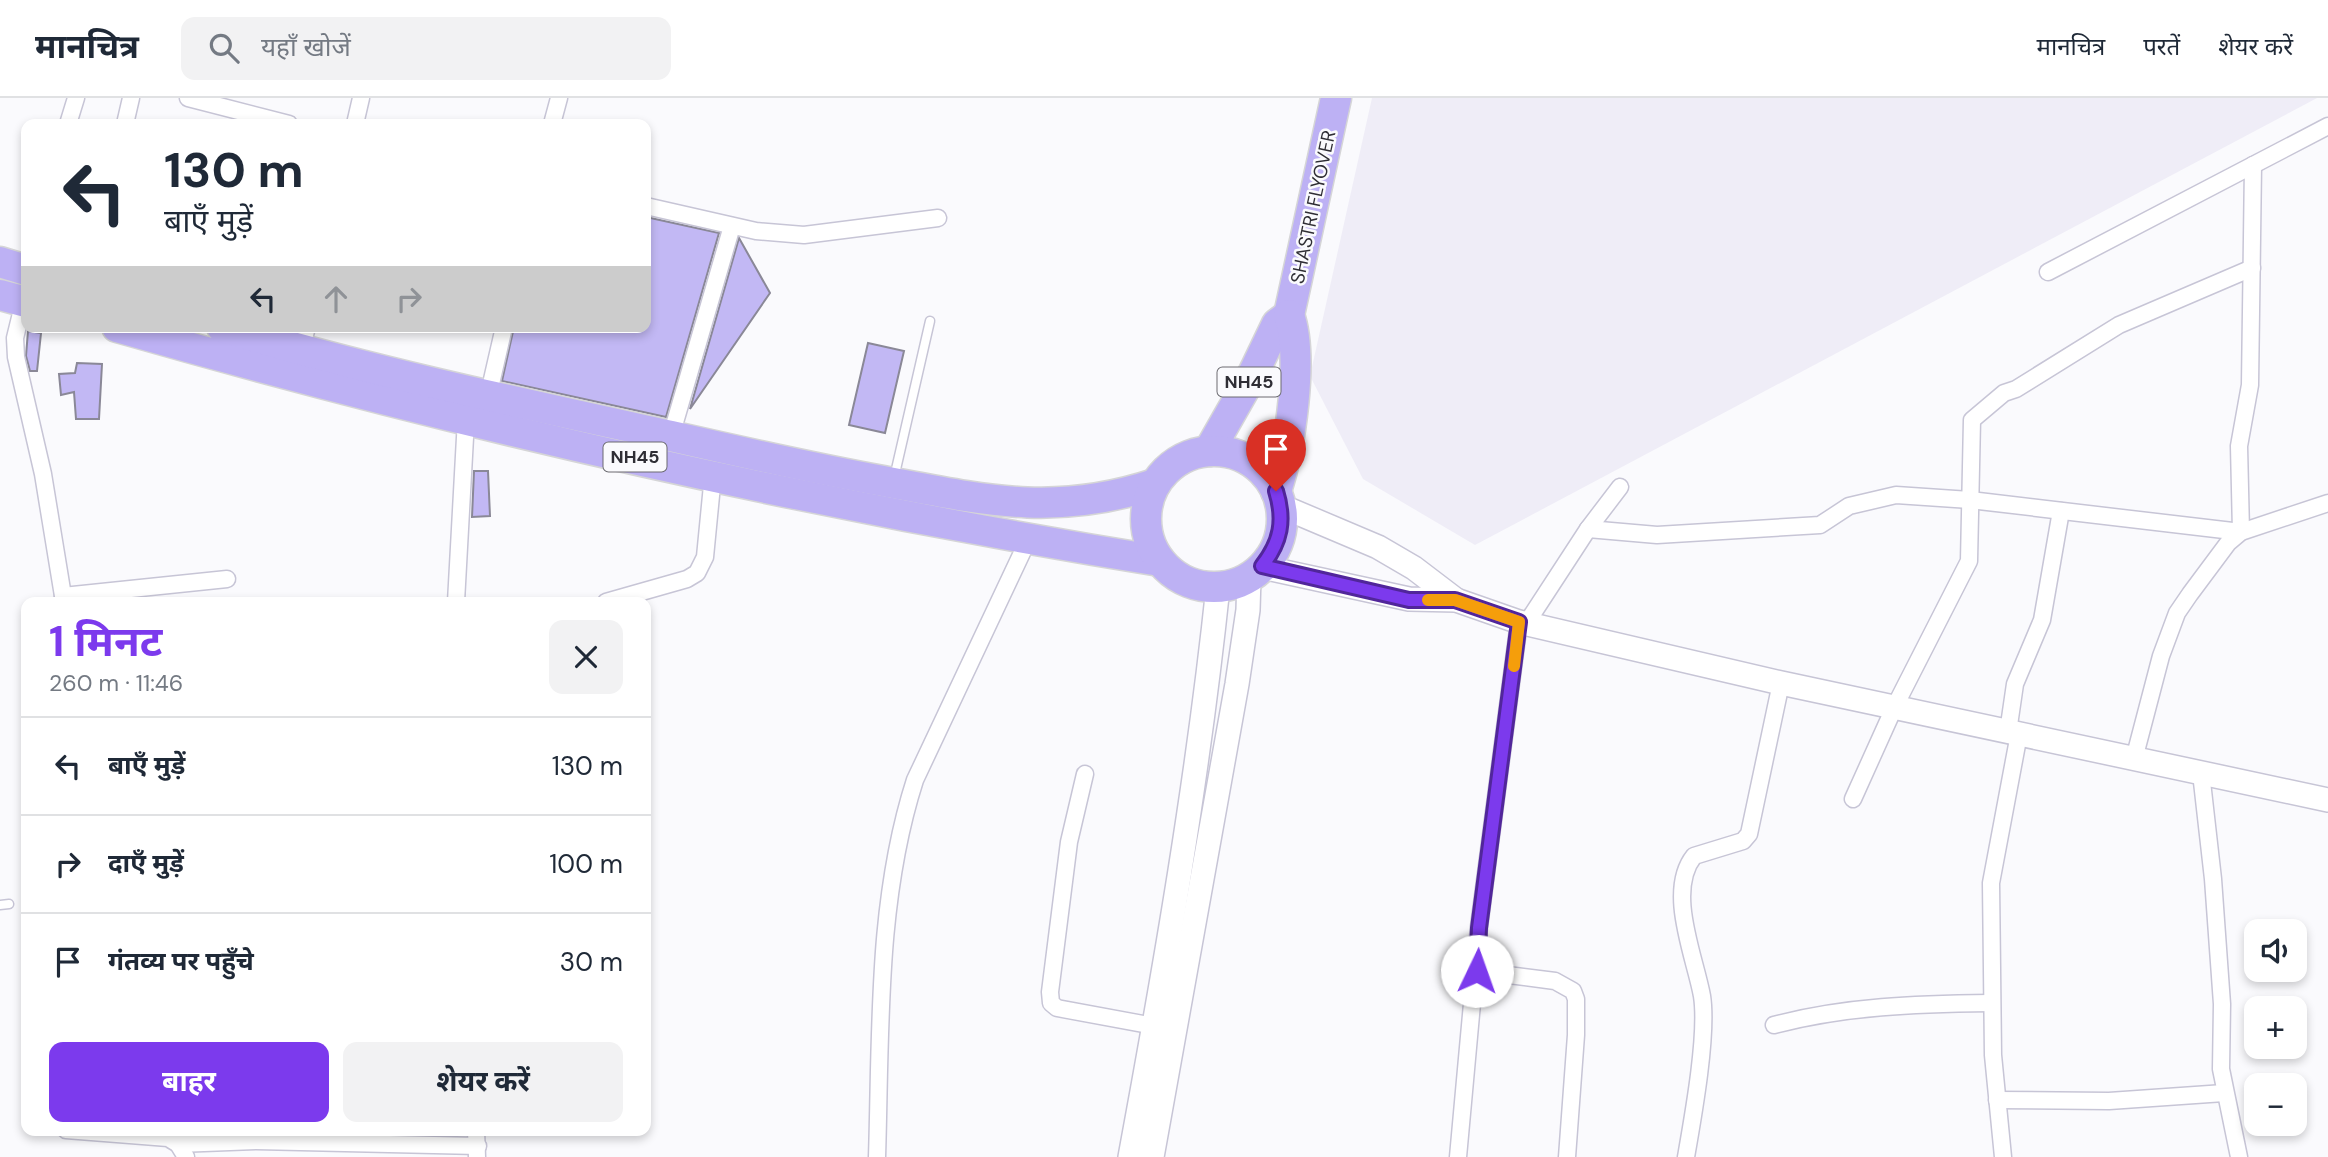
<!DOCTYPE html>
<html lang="hi">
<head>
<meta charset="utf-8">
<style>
  :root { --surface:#fff; --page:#f2f2f3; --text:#1f2937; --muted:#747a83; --line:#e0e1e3; --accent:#7c3aed }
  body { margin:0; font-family:"DM Sans","Noto Sans Devanagari",sans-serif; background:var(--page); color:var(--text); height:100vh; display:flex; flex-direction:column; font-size:26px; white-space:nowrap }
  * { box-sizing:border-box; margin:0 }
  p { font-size:23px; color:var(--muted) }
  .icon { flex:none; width:38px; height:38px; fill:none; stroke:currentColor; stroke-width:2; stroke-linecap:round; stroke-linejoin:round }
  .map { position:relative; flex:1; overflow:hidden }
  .side { position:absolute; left:21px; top:499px; width:630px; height:539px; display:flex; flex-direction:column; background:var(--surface); border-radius:14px; box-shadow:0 4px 10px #0003 }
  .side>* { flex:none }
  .hud { position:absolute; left:21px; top:21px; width:630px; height:214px; border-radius:14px; box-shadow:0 4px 10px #0003; background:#fff; color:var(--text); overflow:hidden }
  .controls { position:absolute; left:2244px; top:821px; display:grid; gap:14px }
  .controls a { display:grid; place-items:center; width:63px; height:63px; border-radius:14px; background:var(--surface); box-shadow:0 4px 10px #0003; font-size:35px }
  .pin { position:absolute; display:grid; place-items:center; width:60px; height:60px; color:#fff; margin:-72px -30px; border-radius:50% 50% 50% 0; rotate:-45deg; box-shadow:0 0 7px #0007 }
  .pin .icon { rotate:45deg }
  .me { position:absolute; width:77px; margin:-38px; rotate:3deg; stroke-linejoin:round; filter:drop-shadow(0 0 5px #0008) }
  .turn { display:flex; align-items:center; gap:24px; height:147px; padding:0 28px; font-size:32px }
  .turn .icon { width:91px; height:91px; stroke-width:2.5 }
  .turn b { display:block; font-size:49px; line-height:60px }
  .lanes { display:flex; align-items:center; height:66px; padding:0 28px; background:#0003; justify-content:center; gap:35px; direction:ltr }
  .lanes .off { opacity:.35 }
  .round { display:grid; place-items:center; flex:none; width:74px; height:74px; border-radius:14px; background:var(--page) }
  .head { display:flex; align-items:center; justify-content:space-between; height:119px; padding:0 28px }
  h1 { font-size:42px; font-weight:700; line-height:52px; color:var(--accent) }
  .action { display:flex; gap:14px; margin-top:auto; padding:14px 28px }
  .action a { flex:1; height:80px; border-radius:14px; background:var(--accent); color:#fff; font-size:28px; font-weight:700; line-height:80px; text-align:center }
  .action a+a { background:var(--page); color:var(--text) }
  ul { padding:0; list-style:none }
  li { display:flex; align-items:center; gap:21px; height:98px; padding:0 28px; border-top:2px solid var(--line) }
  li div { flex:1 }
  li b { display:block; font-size:26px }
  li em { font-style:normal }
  header { display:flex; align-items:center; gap:42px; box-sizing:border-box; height:98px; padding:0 35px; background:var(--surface); border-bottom:2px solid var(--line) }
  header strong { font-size:33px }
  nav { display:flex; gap:38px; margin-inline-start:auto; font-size:24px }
  .search { width:490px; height:63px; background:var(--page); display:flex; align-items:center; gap:18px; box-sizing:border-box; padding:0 24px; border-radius:14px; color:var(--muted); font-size:26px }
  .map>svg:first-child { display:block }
</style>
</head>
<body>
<header>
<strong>मानचित्र</strong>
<div class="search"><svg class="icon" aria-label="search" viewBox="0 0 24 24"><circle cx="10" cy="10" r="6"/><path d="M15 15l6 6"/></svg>यहाँ खोजें</div>
<nav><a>मानचित्र</a><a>परतें</a><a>शेयर करें</a></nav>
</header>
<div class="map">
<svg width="2328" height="1059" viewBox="0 0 2328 1059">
  <rect width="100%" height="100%" fill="#fafafd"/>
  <polygon fill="#efedf7" points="1372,0 2317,0 1475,447 1363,381 1310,278"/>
  <g fill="#c2b8f4" stroke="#8a8897" stroke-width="2">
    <polygon points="646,119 719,135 666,319 502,283 514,229 646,229"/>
    <polygon points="739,140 770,195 690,311"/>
    <polygon points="28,233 41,235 37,273 30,273 26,258"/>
    <polygon points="868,245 904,253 885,335 849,327"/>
    <polygon points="77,265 102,266 99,321 76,321 74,294 61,297 59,276 75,275"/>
    <polygon points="474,373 488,373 490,418 472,419"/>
  </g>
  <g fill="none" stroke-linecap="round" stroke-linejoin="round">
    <defs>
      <g id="lane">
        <polyline points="894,380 930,223"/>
        <polyline points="0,807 9,806"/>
      </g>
      <g id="street">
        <polyline points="188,0 289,26"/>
        <polyline points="68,26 76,0"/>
        <polyline points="125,26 131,0"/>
        <polyline points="355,26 361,0"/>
        <polyline points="552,26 559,0"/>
        <polyline points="646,108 756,133 804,137 938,120"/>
        <polyline points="2048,174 2328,28"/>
        <polyline points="25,199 15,240 16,259 43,376 64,504"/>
        <polyline points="301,252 307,229"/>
        <polyline points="488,299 504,229"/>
        <polyline points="671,338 732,128"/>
        <polyline points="1588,431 1657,437 1820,427 1849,408 1896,397 1970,402 2241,434 2239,348 2250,287 2253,67"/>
        <polyline points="63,498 227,481"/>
        <polyline points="456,504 466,321"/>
        <polyline points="606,504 687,481 697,475 705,459 713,377"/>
        <polyline points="1526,526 1588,431 1620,389"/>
        <polyline points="2008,634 2015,586 2042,522 2061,413"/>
        <polyline points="2134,661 2161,558 2177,515 2190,496 2228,445 2241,434 2328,405"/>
        <polyline points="2201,675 2213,781 2222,906 2221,971 2239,1059"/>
        <polyline points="1085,676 1069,744 1050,894 1051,905 1057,910 1154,928"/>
        <polyline points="1853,701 1894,610 1969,463 1972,322 2004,295 2016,291 2119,227 2252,170"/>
        <polyline points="1477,873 1555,883 1573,893 1576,901 1576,937 1567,1059"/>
        <path d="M1774,927C1846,908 1917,906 1991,905"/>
        <polyline points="1997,1002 2109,1003 2224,995"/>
        <polyline points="66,1032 168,1040 178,1046 186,1059"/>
        <polyline points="476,1032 477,1059"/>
        <polyline points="178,1046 256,1043 478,1048"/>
        <path d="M877,1059C881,934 876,803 915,682L1028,442"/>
        <polyline points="1458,1059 1479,829 1519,524"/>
        <path d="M1686,1059C1693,1019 1708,936 1702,898C1695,859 1666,793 1694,758L1743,743L1749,736L1781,585"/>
        <polyline points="2003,1059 1993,957 1991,785 2019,636"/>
      </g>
      <g id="secondary">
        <polyline points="1281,408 1378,449 1414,470 1456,502"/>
        <polyline points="1262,469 1409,501 1456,502 1519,524 1781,585 2328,702"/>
        <path d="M1130,1059C1165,870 1198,680 1218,489"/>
        <polyline points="1152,1059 1237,586 1248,512 1249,479"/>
      </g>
      <g id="highway">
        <polyline points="0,164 26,172"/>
        <polyline points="0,197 26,204"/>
        <polyline points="1289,217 1336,0"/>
        <path d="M117,229C459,327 808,406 1160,463"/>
        <path d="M222,229C370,273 520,305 671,338C741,354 812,370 883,383C984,402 1055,419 1155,386"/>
        <polyline points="1209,353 1254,274 1277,226 1289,217"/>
        <circle cx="1214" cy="421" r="68"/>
        <path d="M1276,393C1290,350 1304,259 1289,217"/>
      </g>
    </defs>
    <use href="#lane" stroke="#c7c5d6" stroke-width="11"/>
    <use href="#street" stroke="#c7c5d6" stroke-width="19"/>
    <use href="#secondary" stroke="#c7c5d6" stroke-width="26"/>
    <use href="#highway" stroke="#d5d5d7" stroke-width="33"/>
    <use href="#lane" stroke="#fff" stroke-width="8"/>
    <use href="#street" stroke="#fff" stroke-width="16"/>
    <use href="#secondary" stroke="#fff" stroke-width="23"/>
    <use href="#highway" stroke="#bdb1f4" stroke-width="30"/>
  </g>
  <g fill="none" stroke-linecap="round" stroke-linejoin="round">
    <defs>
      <path id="route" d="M1276,393C1285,422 1281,444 1262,468L1409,502H1455L1519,524L1479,830L1477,873"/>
    </defs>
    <use href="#route" stroke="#51269a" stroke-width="18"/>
    <use href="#route" stroke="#7c3aed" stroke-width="12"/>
    <polyline stroke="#f59e0b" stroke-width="12" points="1428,502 1455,502 1519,524 1514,568"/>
  </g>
  <g text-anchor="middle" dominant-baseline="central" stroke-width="5" stroke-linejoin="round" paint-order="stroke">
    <g fill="#fafafd" stroke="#6c6b71" stroke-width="2">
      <rect x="1217.5" y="269.5" width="63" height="29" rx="5"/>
      <rect x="603.5" y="344.5" width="63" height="29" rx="5"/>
    </g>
    <g font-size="18" font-weight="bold" fill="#2f2e35">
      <text x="1249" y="284">NH45</text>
      <text x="635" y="359">NH45</text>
    </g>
    <g font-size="19" fill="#2f2e35" stroke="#fafafd">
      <text transform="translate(1313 109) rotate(-78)">SHASTRI FLYOVER</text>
    </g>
  </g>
</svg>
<div class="controls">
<a><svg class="icon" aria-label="sound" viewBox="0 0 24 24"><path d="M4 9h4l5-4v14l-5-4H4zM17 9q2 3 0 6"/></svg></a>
<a>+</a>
<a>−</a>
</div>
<div class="pin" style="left:1276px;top:393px;background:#d93025"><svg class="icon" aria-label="arrive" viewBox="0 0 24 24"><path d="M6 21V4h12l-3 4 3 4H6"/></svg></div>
<svg class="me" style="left:1477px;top:873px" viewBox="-20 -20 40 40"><circle r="19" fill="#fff"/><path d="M0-13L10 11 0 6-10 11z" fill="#7c3aed"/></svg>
<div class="hud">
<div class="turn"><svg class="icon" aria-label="left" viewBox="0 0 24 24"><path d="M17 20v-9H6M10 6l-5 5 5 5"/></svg><div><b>130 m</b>बाएँ मुड़ें</div></div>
<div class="lanes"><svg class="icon" aria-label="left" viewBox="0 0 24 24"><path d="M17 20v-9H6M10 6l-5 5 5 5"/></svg><svg class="icon off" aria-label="ahead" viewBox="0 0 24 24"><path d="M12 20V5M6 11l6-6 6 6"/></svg><svg class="icon off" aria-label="right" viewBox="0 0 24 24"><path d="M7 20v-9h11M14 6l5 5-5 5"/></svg></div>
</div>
<section class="side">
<div class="head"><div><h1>1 मिनट</h1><p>260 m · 11:46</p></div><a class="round"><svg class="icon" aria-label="close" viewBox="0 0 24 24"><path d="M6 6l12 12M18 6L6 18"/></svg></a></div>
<ul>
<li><svg class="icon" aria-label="left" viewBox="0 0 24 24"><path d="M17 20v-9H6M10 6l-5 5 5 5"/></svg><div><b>बाएँ मुड़ें</b></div><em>130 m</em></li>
<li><svg class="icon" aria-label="right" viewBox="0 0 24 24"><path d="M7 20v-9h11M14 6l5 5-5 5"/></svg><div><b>दाएँ मुड़ें</b></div><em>100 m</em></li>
<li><svg class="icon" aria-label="arrive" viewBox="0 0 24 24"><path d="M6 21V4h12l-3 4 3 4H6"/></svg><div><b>गंतव्य पर पहुँचे</b></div><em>30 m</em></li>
</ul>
<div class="action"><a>बाहर</a><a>शेयर करें</a></div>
</section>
</div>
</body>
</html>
